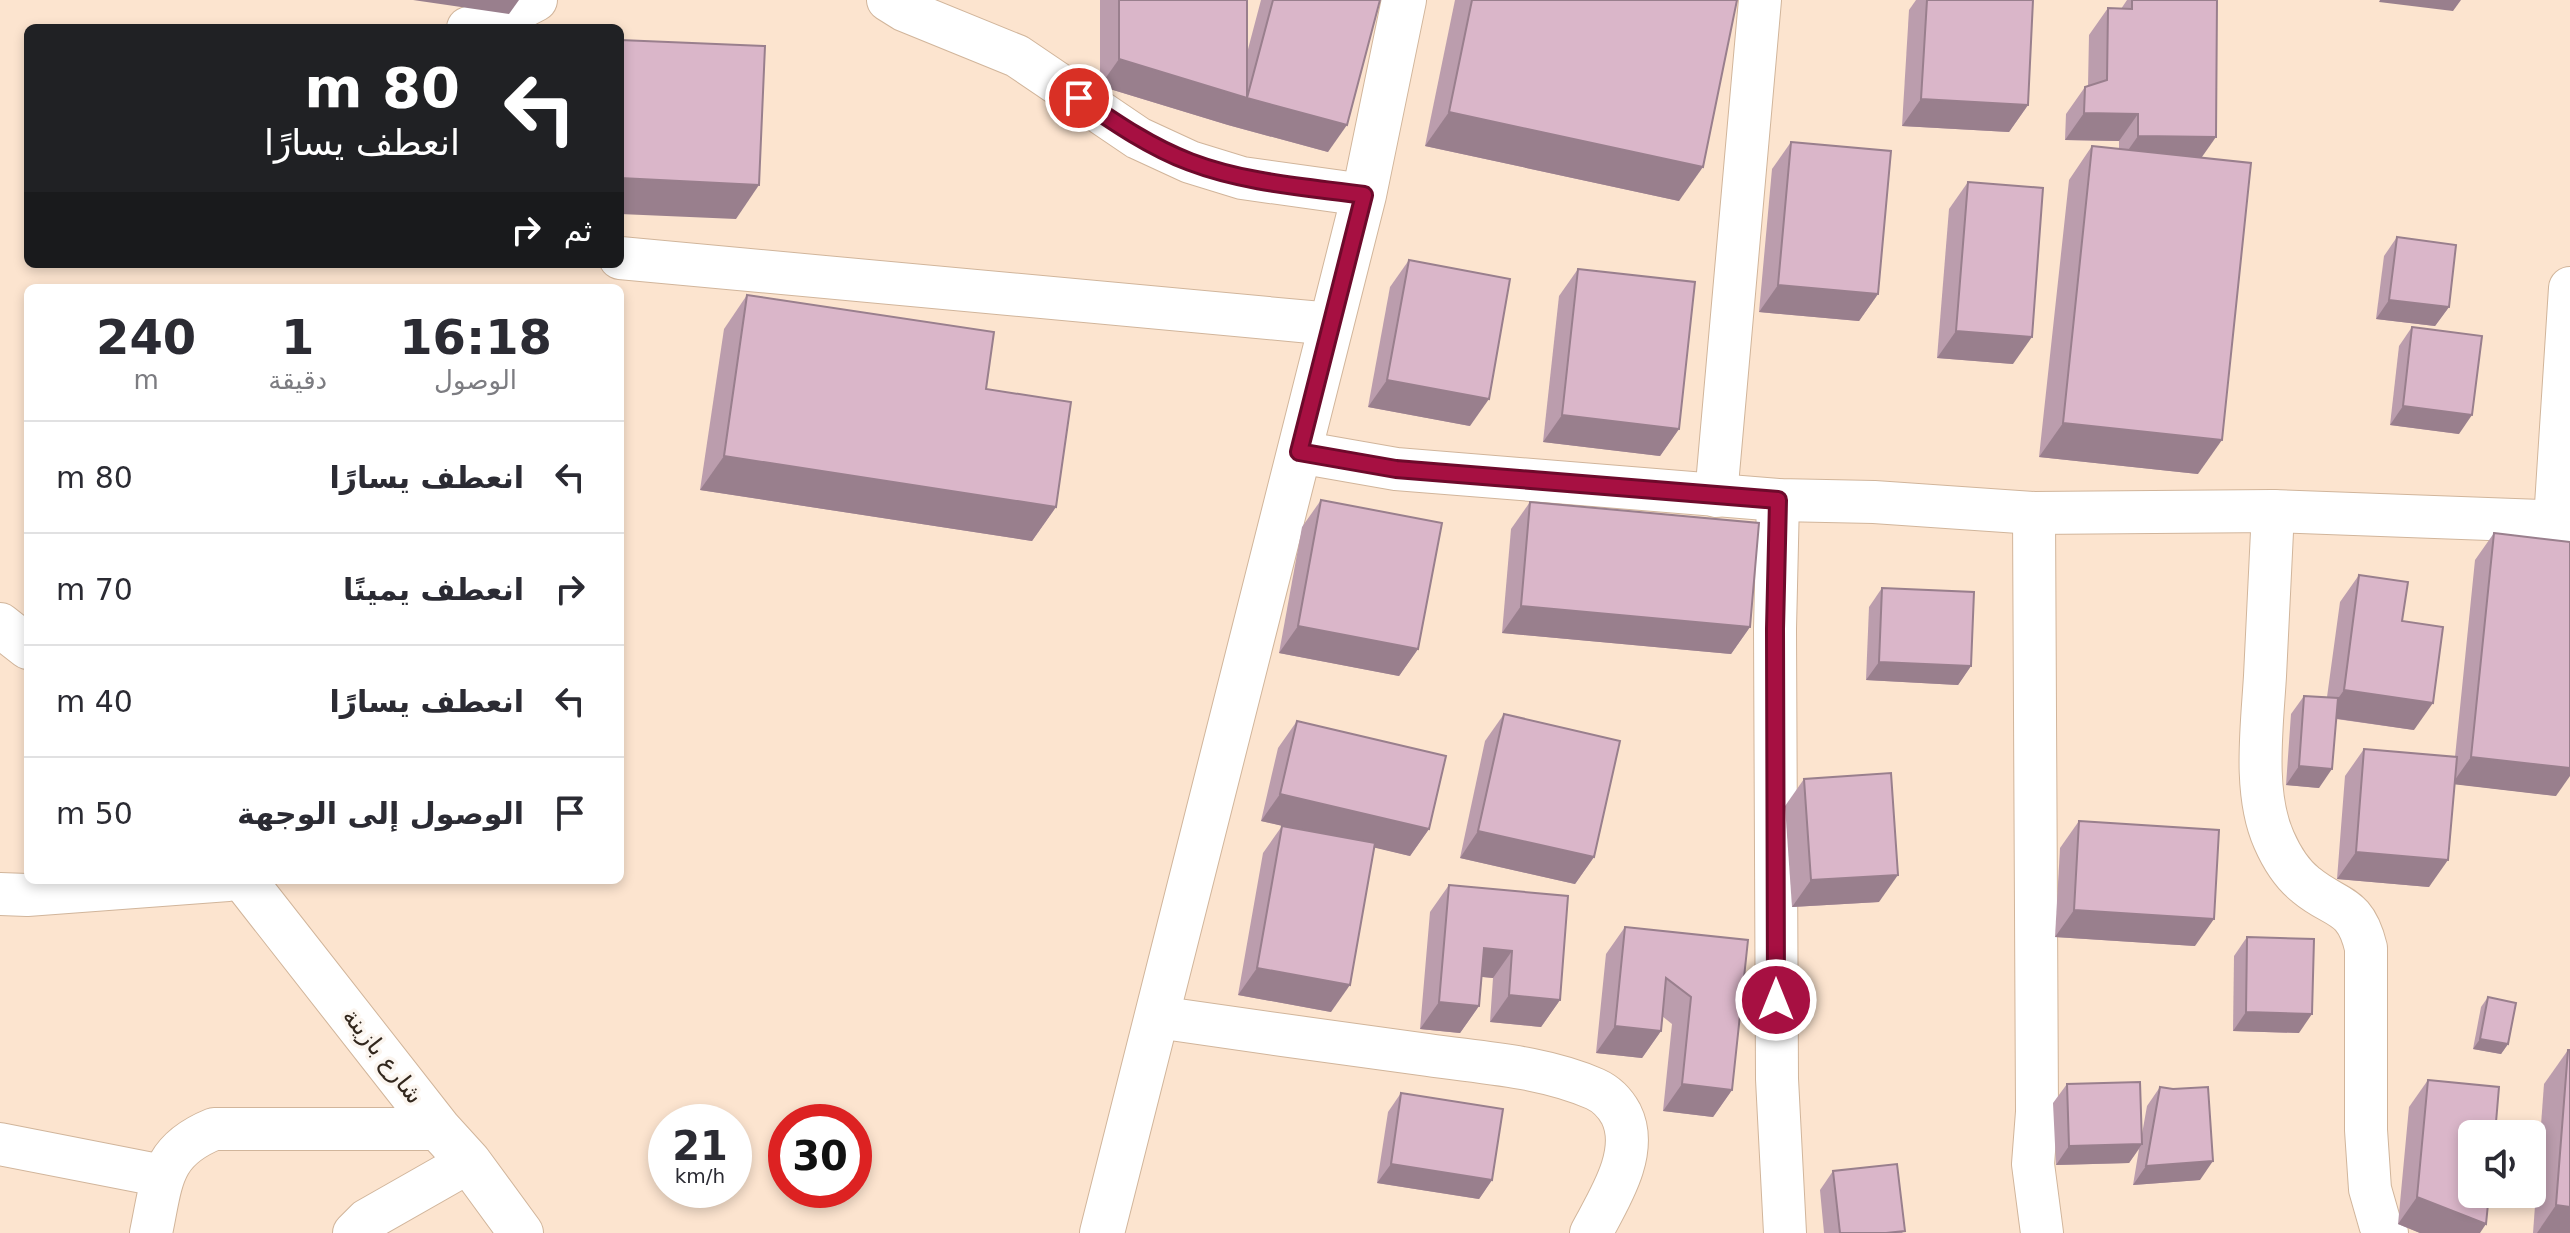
<!DOCTYPE html>
<html lang="ar">
<head>
<meta charset="utf-8">
<style>
  :root { --surface:#fff; --page:#f2f2f3; --text:#2b2b33; --muted:#7c7c81; --line:#e1e1e2 }
  body { margin:0; font-family:"DejaVu Sans",Cairo,sans-serif; background:var(--page); color:var(--text); direction:rtl; height:100vh; display:flex; flex-direction:column; font-size:30px; white-space:nowrap }
  * { box-sizing:border-box; margin:0 }
  p { font-size:26px; color:var(--muted) }
  .icon { flex:none; width:44px; height:44px; fill:none; stroke:currentColor; stroke-width:2; stroke-linecap:round; stroke-linejoin:round }
  .map { position:relative; flex:1; overflow:hidden; direction:ltr }
  .sheet { position:absolute; left:24px; top:284px; width:600px; height:600px; display:flex; flex-direction:column; background:var(--surface); border-radius:12px; box-shadow:0 4px 12px #0003; direction:rtl }
  .sheet>* { flex:none }
  .top-card { position:absolute; left:24px; top:24px; width:600px; height:244px; border-radius:12px; box-shadow:0 4px 12px #0003; direction:rtl; background:#202124; color:#fff; overflow:hidden }
  .tools { position:absolute; left:2458px; top:1120px; display:grid; gap:16px }
  .tools a { display:grid; place-items:center; width:88px; height:88px; border-radius:12px; background:var(--surface); box-shadow:0 4px 12px #0003; font-size:40px }
  .speed { position:absolute; left:648px; top:1104px; display:flex; gap:16px; font-size:40px; font-weight:700; text-align:center }
  .speed>* { display:grid; place-content:center; width:104px; height:104px; border-radius:50%; background:var(--surface); box-shadow:0 4px 12px #0003; line-height:1 }
  .speed small { font-size:20px; font-weight:400 }
  .speed .limit { border:12px solid #d22; background:#fff; color:#111 }
  .pin { position:absolute; display:grid; place-items:center; width:68px; height:68px; color:#fff; margin:-34px; border:4px solid #fff; border-radius:50%; box-shadow:0 2px 8px #0007 }
  .me { position:absolute; width:88px; margin:-44px; rotate:0deg; stroke-linejoin:round; filter:drop-shadow(0 0 6px #0008) }
  .turn { display:flex; align-items:center; gap:28px; height:168px; padding:0 32px; font-size:36px }
  .turn .icon { width:104px; height:104px; stroke-width:2.5 }
  .turn b { display:block; font-size:56px; line-height:68px }
  .then { display:flex; align-items:center; height:76px; padding:0 32px; background:#0003; gap:16px; font-size:30px }
  .eta { display:flex; justify-content:space-evenly; align-items:center; height:136px; text-align:center }
  .eta b { font-size:48px; font-weight:700; line-height:56px }
  ul { padding:0; list-style:none }
  li { display:flex; align-items:center; gap:24px; height:112px; padding:0 32px; border-top:2px solid var(--line) }
  li div { flex:1 }
  li b { display:block; font-size:30px }
  li em { font-style:normal }
  .map>svg:first-child { display:block }
</style>
</head>
<body>
<div class="map">
<svg width="2570" height="1233" viewBox="0 0 2570 1233">
  <rect width="100%" height="100%" fill="#fce4cf"/>
  <g fill="none" stroke-linecap="round" stroke-linejoin="round">
    <defs>
      <g id="street">
        <polyline points="888,0 904,10 1017,56 1138,138 1190,162 1242,178 1364,195"/>
        <polyline points="468,28 509,14 536,0"/>
        <polyline points="620,258 1332,324"/>
        <polyline points="1299,452 1396,469 1778,500 1874,502 2034,513 2273,511 2570,522"/>
        <polyline points="1716,496 1760,0"/>
        <polyline points="1778,500 1775,629 1777,1079 1785,1233"/>
        <path d="M2273,511C2270,566 2268,621 2265,676C2262,727 2253,793 2274,840C2281,856 2292,874 2306,885C2336,910 2355,902 2366,948V1130L2370,1189L2380,1224L2387,1233"/>
        <polyline points="2034,513 2037,1112 2033,1164 2042,1233"/>
        <polyline points="2555,521 2570,288"/>
        <polyline points="0,894 27,895 228,880"/>
        <path d="M1157,1017C1247,1030 1338,1043 1428,1055C1483,1063 1543,1066 1595,1089C1606,1094 1615,1103 1621,1114C1640,1152 1609,1199 1591,1233"/>
        <polyline points="0,1144 163,1176"/>
        <path d="M151,1233C162,1181 160,1151 214,1129H439"/>
        <polyline points="354,1233 367,1220 469,1162"/>
      </g>
      <g id="secondary">
        <polyline points="0,625 28,647"/>
        <polyline points="244,880 439,1129 469,1162 521,1233"/>
        <polyline points="1102,1233 1364,195 1404,0"/>
      </g>
    </defs>
    <use href="#street" stroke="#d1b59b" stroke-width="44"/>
    <use href="#secondary" stroke="#d1b59b" stroke-width="46"/>
    <use href="#street" stroke="#fff" stroke-width="42"/>
    <use href="#secondary" stroke="#fff" stroke-width="44"/>
  </g>
  <g fill="#bb9dad">
    <polygon points="1100,0 1247,0 1247,53 1261,0 1380,0 1328,152 1228,125 1100,86"/>
    <polygon points="1455,0 1737,0 1679,201 1425,146"/>
    <polygon points="1916,0 2033,0 2028,105 2009,132 1902,126 1909,10"/>
    <polygon points="2127,0 2217,0 2201,158 2198,474 2039,457 2069,180 2092,146 2119,149 2119,141 2065,140 2066,114 2085,87 2088,86 2089,35 2108,8 2121,9"/>
    <polygon points="1791,142 1878,294 1859,321 1759,312 1772,169"/>
    <polygon points="1968,182 2013,364 1937,358 1949,209"/>
    <polygon points="2397,237 2449,307 2435,326 2376,319 2384,256"/>
    <polygon points="1409,260 1470,426 1368,407 1390,287"/>
    <polygon points="1578,269 1679,429 1660,456 1543,442 1559,296"/>
    <polygon points="747,295 986,389 1056,507 1032,541 700,490 724,329"/>
    <polygon points="2412,327 2459,434 2390,425 2399,346"/>
    <polygon points="1321,500 1418,649 1399,676 1279,653 1302,527"/>
    <polygon points="1530,502 1750,627 1731,654 1502,633 1511,529"/>
    <polygon points="2494,533 2556,796 2455,784 2429,887 2337,879 2345,776 2364,749 2455,757 2475,560"/>
    <polygon points="2359,575 2402,621 2414,730 2336,719 2319,788 2286,785 2291,714 2304,696 2327,697 2340,602"/>
    <polygon points="1882,588 1971,666 1958,685 1866,680 1869,607"/>
    <polygon points="1504,714 1594,857 1575,884 1460,858 1485,741"/>
    <polygon points="1297,721 1429,829 1410,856 1374,847 1331,1012 1238,995 1263,853 1282,826 1288,827 1261,821 1278,748"/>
    <polygon points="1804,779 1879,902 1792,907 1785,806"/>
    <polygon points="2079,821 2195,946 2055,937 2060,848"/>
    <polygon points="1449,885 1560,1000 1541,1027 1490,1022 1493,978 1482,977 1479,1006 1460,1033 1420,1029 1430,912"/>
    <polygon points="1625,927 1748,940 1732,1090 1713,1117 1663,1111 1672,1024 1662,1016 1661,1031 1642,1058 1596,1053 1606,954"/>
    <polygon points="2247,937 2299,1033 2233,1031 2234,956"/>
    <polygon points="2488,997 2508,1044 2501,1054 2473,1049 2481,1007"/>
    <polygon points="2568,1050 2570,1233 2533,1233 2544,1084"/>
    <polygon points="2428,1080 2480,1233 2420,1233 2398,1224 2409,1107"/>
    <polygon points="2067,1084 2142,1134 2147,1106 2160,1087 2200,1180 2133,1185 2139,1149 2129,1163 2056,1165 2053,1103"/>
    <polygon points="1401,1093 1492,1180 1479,1199 1377,1183 1388,1112"/>
    <polygon points="1833,1171 1903,1233 1824,1233 1820,1190"/>
  </g>
  <g fill="#997f8d">
    <polygon points="413,0 519,0 509,14"/>
    <polygon points="2380,0 2461,0 2453,11 2379,2"/>
    <polygon points="1119,59 1347,125 1328,152 1228,125 1100,86"/>
    <polygon points="1921,99 2028,105 2009,132 1902,126"/>
    <polygon points="1449,112 1703,167 1679,201 1425,146"/>
    <polygon points="2084,113 2138,114 2119,141 2065,140"/>
    <polygon points="2138,136 2216,137 2197,164 2119,163"/>
    <polygon points="620,178 759,185 736,219 620,214"/>
    <polygon points="1778,285 1878,294 1859,321 1759,312"/>
    <polygon points="2389,300 2449,307 2435,326 2376,319"/>
    <polygon points="1956,331 2032,337 2013,364 1937,358"/>
    <polygon points="1387,380 1489,399 1470,426 1368,407"/>
    <polygon points="2403,406 2472,415 2459,434 2390,425"/>
    <polygon points="1562,415 1679,429 1660,456 1543,442"/>
    <polygon points="2063,423 2222,440 2198,474 2039,457"/>
    <polygon points="724,456 1056,507 1032,541 700,490"/>
    <polygon points="1521,606 1750,627 1731,654 1502,633"/>
    <polygon points="1298,626 1418,649 1399,676 1279,653"/>
    <polygon points="1879,662 1971,666 1958,685 1866,680"/>
    <polygon points="2344,690 2433,703 2414,730 2325,717"/>
    <polygon points="2471,757 2570,768 2570,776 2556,796 2452,784"/>
    <polygon points="2299,766 2332,769 2319,788 2286,785"/>
    <polygon points="1280,794 1429,829 1410,856 1261,821"/>
    <polygon points="1478,831 1594,857 1575,884 1460,858"/>
    <polygon points="2356,852 2448,860 2429,887 2337,879"/>
    <polygon points="1898,875 1879,902 1792,907 1811,880"/>
    <polygon points="2074,910 2214,919 2195,946 2055,937"/>
    <polygon points="1484,948 1512,951 1493,978 1465,975"/>
    <polygon points="1257,968 1350,985 1331,1012 1238,995"/>
    <polygon points="1509,995 1560,1000 1541,1027 1490,1022"/>
    <polygon points="1439,1002 1479,1006 1460,1033 1420,1029"/>
    <polygon points="2246,1012 2312,1014 2299,1033 2233,1031"/>
    <polygon points="1615,1026 1661,1031 1642,1058 1596,1053"/>
    <polygon points="2480,1039 2508,1044 2501,1054 2473,1049"/>
    <polygon points="1682,1084 1732,1090 1713,1117 1663,1111"/>
    <polygon points="2142,1144 2129,1163 2056,1165 2069,1146"/>
    <polygon points="2213,1161 2200,1180 2133,1185 2146,1166"/>
    <polygon points="1391,1164 1492,1180 1479,1199 1377,1183"/>
    <polygon points="2417,1197 2486,1224 2480,1233 2420,1233 2398,1224"/>
    <polygon points="2556,1205 2570,1207 2570,1233 2537,1233"/>
  </g>
  <g fill="#dab6c9" stroke="#997f8d" stroke-width="2">
    <polygon points="1119,0 1247,0 1247,98 1273,0 1380,0 1347,125 1247,98 1119,59"/>
    <polygon points="1472,0 1737,0 1703,167 1449,112"/>
    <polygon points="1927,0 2033,0 2028,105 1921,99"/>
    <polygon points="2132,0 2217,0 2216,137 2138,136 2138,114 2084,113 2085,87 2107,80 2108,8 2132,9"/>
    <polygon points="620,40 765,46 759,185 620,178"/>
    <polygon points="1791,142 1891,151 1878,294 1778,285"/>
    <polygon points="2092,146 2251,163 2222,440 2063,423"/>
    <polygon points="1968,182 2043,188 2032,337 1956,331"/>
    <polygon points="2397,237 2456,245 2449,307 2389,300"/>
    <polygon points="1409,260 1510,279 1489,399 1387,380"/>
    <polygon points="1578,269 1695,282 1679,429 1562,415"/>
    <polygon points="747,295 994,332 986,389 1071,402 1056,507 724,456"/>
    <polygon points="2412,327 2482,336 2472,415 2403,406"/>
    <polygon points="1321,500 1442,523 1418,649 1298,626"/>
    <polygon points="1530,502 1759,523 1750,627 1521,606"/>
    <polygon points="2494,533 2570,542 2570,768 2471,757"/>
    <polygon points="2359,575 2408,582 2402,621 2443,627 2433,703 2344,690"/>
    <polygon points="1882,588 1974,592 1971,666 1879,662"/>
    <polygon points="2304,696 2338,698 2332,769 2299,766"/>
    <polygon points="1504,714 1620,741 1594,857 1478,831"/>
    <polygon points="1297,721 1446,756 1429,829 1280,794"/>
    <polygon points="2364,749 2457,757 2448,860 2356,852"/>
    <polygon points="1891,773 1898,875 1811,880 1804,779"/>
    <polygon points="2079,821 2219,830 2214,919 2074,910"/>
    <polygon points="1282,826 1375,843 1350,985 1257,968"/>
    <polygon points="1449,885 1568,896 1560,1000 1509,995 1512,951 1484,948 1479,1006 1439,1002"/>
    <polygon points="1625,927 1748,940 1732,1090 1682,1084 1691,997 1666,978 1661,1031 1615,1026"/>
    <polygon points="2247,937 2314,939 2312,1014 2246,1012"/>
    <polygon points="2488,997 2516,1003 2508,1044 2480,1039"/>
    <polygon points="2568,1050 2570,1050 2570,1207 2556,1205"/>
    <polygon points="2428,1080 2499,1087 2495,1134 2472,1134 2472,1194 2489,1194 2486,1224 2417,1197"/>
    <polygon points="2140,1082 2142,1144 2069,1146 2067,1084"/>
    <polygon points="2160,1087 2173,1089 2208,1087 2213,1161 2146,1166"/>
    <polygon points="1401,1093 1503,1109 1492,1180 1391,1164"/>
    <polygon points="1897,1164 1905,1231 1886,1233 1840,1233 1833,1171"/>
  </g>
  <g fill="none" stroke-linecap="round" stroke-linejoin="round">
    <defs>
      <path id="route" d="M1079,98C1114,122 1150,147 1190,162C1245,183 1306,187 1364,195L1299,452L1396,469L1778,500L1775,629L1776,1000"/>
    </defs>
    <use href="#route" stroke="#6d0a2b" stroke-width="20"/>
    <use href="#route" stroke="#a71042" stroke-width="14"/>
  </g>
  <g text-anchor="middle" dominant-baseline="central" stroke-width="7" stroke-linejoin="round" paint-order="stroke">
    <g font-size="24" fill="#32271d" stroke="#fbf5ef">
      <text transform="translate(383 1056) rotate(52)">شارع بازينة</text>
    </g>
  </g>
</svg>
<div class="tools">
<a><svg class="icon" aria-label="sound" viewBox="0 0 24 24"><path d="M4 9h4l5-4v14l-5-4H4zM17 9q2 3 0 6"/></svg></a>
</div>
<div class="speed"><div>21<small>km/h</small></div><div class="limit">30</div></div>
<div class="pin" style="left:1079px;top:98px;background:#d93025"><svg class="icon" aria-label="arrive" viewBox="0 0 24 24"><path d="M6 21V4h12l-3 4 3 4H6"/></svg></div>
<svg class="me" style="left:1776px;top:1000px" viewBox="-20 -20 40 40"><circle r="17" fill="#a71042" stroke="#fff" stroke-width="3"/><path d="M0-11L8 9 0 5-8 9z" fill="#fff"/></svg>
<div class="top-card">
<div class="turn"><svg class="icon" aria-label="left" viewBox="0 0 24 24"><path d="M17 20v-9H6M10 6l-5 5 5 5"/></svg><div><b>80 m</b>انعطف يسارًا</div></div>
<div class="then">ثم<svg class="icon" aria-label="right" viewBox="0 0 24 24"><path d="M7 20v-9h11M14 6l5 5-5 5"/></svg></div>
</div>
<section class="sheet">
<div class="eta">
<div><b>16:18</b><p>الوصول</p></div>
<div><b>1</b><p>دقيقة</p></div>
<div><b>240</b><p>m</p></div>
</div>
<ul>
<li><svg class="icon" aria-label="left" viewBox="0 0 24 24"><path d="M17 20v-9H6M10 6l-5 5 5 5"/></svg><div><b>انعطف يسارًا</b></div><em>80 m</em></li>
<li><svg class="icon" aria-label="right" viewBox="0 0 24 24"><path d="M7 20v-9h11M14 6l5 5-5 5"/></svg><div><b>انعطف يمينًا</b></div><em>70 m</em></li>
<li><svg class="icon" aria-label="left" viewBox="0 0 24 24"><path d="M17 20v-9H6M10 6l-5 5 5 5"/></svg><div><b>انعطف يسارًا</b></div><em>40 m</em></li>
<li><svg class="icon" aria-label="arrive" viewBox="0 0 24 24"><path d="M6 21V4h12l-3 4 3 4H6"/></svg><div><b>الوصول إلى الوجهة</b></div><em>50 m</em></li>
</ul>
</section>
</div>
</body>
</html>
